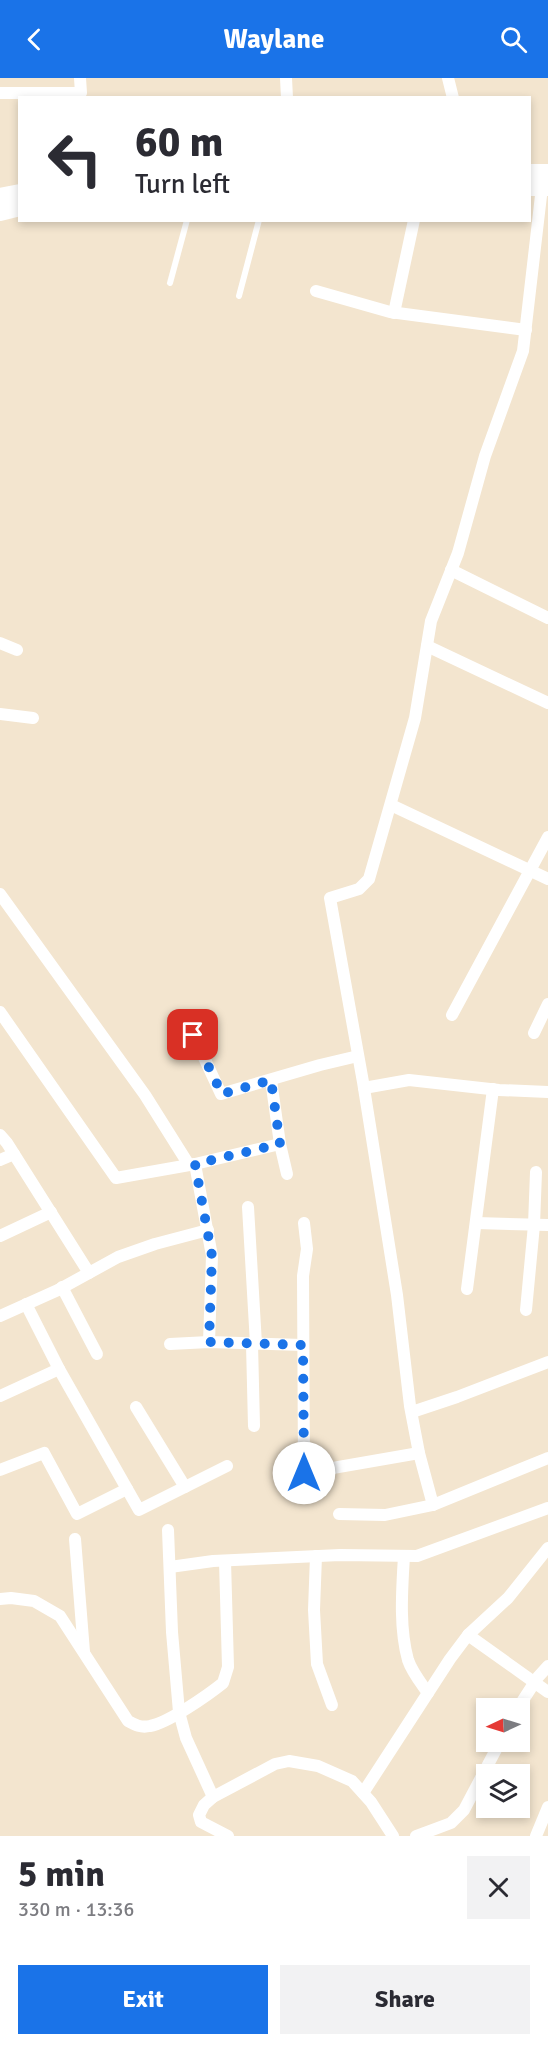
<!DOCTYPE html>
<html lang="en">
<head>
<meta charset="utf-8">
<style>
  :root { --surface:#fff; --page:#f2f2f3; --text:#2b2b33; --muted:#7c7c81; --accent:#1a73e8 }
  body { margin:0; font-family:Signika,sans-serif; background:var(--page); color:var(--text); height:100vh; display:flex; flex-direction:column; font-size:22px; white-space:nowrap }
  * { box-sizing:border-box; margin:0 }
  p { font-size:20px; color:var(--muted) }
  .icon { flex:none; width:33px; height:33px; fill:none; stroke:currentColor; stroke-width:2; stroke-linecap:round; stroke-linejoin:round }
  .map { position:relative; height:1758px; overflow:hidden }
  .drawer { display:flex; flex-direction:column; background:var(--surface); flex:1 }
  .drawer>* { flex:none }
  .guide { position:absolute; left:18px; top:18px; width:513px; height:126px; border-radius:0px; box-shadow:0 3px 9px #0003; background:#fff; color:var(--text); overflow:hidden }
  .needle { width:39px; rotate:266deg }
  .tools { position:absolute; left:476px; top:1620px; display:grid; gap:12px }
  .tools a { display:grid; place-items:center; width:54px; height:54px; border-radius:0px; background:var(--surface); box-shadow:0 3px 9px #0003; font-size:30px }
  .pin { position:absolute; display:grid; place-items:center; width:51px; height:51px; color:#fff; margin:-26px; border-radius:12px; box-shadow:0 3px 9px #0006 }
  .me { position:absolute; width:66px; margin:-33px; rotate:0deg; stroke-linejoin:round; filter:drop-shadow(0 0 4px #0008) }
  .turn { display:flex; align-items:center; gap:21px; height:126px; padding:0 18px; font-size:27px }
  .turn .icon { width:78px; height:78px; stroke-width:2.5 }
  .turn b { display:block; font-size:42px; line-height:51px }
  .round { display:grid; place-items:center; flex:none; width:63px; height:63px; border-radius:0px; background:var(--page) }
  .headline { display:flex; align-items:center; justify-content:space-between; height:102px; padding:0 18px }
  h1 { font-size:36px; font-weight:700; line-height:45px }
  .primary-button { display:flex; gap:12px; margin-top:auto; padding:12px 18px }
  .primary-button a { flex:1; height:69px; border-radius:0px; background:var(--accent); color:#fff; font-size:24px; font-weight:700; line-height:69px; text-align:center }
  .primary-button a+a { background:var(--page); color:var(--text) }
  header { display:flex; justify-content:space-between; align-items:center; height:78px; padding:0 18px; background:var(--accent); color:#fff; font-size:27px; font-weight:700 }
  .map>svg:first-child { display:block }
</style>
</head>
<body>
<header><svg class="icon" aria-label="back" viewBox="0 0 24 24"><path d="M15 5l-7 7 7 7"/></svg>Waylane<svg class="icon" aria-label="search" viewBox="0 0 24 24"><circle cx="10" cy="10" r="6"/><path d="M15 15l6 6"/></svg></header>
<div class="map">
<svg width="548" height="1758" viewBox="0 0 548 1758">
  <rect width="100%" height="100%" fill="#f3e5cf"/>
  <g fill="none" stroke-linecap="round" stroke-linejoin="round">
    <g stroke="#fff" stroke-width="6">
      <polyline points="170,205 187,142"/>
      <polyline points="239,218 259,142"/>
    </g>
    <g stroke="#fff" stroke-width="12">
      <polyline points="286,0 287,20"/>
      <polyline points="448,0 453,20"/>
      <polyline points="0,15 81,15 80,0"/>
      <polyline points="316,213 390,234 526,252"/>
      <polyline points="394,235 414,142"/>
      <polyline points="451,492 548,540"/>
      <polyline points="0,565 17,572"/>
      <polyline points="427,568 548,625"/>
      <polyline points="0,636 33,640"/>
      <polyline points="391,727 548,801"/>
      <polyline points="0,816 145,1017 189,1087"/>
      <polyline points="0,934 116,1100 195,1086 280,1066"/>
      <polyline points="452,937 548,759"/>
      <polyline points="534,955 548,926"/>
      <polyline points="193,956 221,1016 320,987 358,978"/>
      <polyline points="271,1002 280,1066 287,1096"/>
      <polyline points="364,1010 409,1002 499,1012 548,1014"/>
      <polyline points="0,1057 7,1065 89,1195"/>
      <polyline points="0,1082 14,1076"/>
      <polyline points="195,1086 212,1178 209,1264"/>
      <polyline points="248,1129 256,1266"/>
      <polyline points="304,1145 307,1171 303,1198 304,1395 419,1375"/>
      <polyline points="476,1145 548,1147"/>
      <polyline points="0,1158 51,1134"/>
      <polyline points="62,1209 97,1276"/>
      <polyline points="467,1211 493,1011"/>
      <polyline points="26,1226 59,1291 139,1432 227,1388"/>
      <polyline points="526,1232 534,1147 536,1094"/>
      <polyline points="0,1238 58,1212 118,1179 155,1166 208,1152"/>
      <polyline points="170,1266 209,1264 303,1267"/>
      <polyline points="252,1266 254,1348"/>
      <polyline points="0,1318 59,1291"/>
      <polyline points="136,1329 185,1409"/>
      <polyline points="412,1334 457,1319 548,1284"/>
      <polyline points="0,1392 44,1375 77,1436 127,1411"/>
      <polyline points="433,1427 419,1375 410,1328 397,1217 363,1004 330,820 359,811 369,801 415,640 431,543 458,475 485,378 523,273 542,109"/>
      <polyline points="339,1436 385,1437 433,1427 548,1380"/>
      <polyline points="168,1452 172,1554 179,1634 186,1660 213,1719"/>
      <polyline points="75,1461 84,1574"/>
      <polyline points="316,1478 314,1532 317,1586 332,1627"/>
      <path d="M404,1478C402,1512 399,1549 408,1582C412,1594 421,1605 428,1615"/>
      <polyline points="170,1489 213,1483 340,1477 417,1478 548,1430"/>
      <path d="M0,1521L11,1520L34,1523L60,1538L128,1643C135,1647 141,1650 150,1648C168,1645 208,1617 223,1605L228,1589L225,1483"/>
      <polyline points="468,1557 548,1614"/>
      <polyline points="518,1630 538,1599 548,1588"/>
      <polyline points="363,1715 450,1581 468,1557 508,1520 548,1470"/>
      <polyline points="228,1758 201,1744 199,1737 204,1727 213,1719 275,1686 289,1683 318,1688 352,1703 371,1724 393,1758"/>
      <polyline points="416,1758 451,1745 464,1732 500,1664"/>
      <polyline points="536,1758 548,1729"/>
    </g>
    <g stroke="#fff" stroke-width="18">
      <polyline points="530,95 548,95"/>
      <polyline points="530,109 548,109"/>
      <polyline points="0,119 20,115"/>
      <polyline points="0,134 20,129"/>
    </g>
  </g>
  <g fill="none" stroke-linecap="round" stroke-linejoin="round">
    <polyline stroke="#1a73e8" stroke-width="10" stroke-dasharray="0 18" points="193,957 222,1016 271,1002 280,1066 195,1086 212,1178 209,1264 303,1267 304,1395"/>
  </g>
</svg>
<div class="tools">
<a><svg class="needle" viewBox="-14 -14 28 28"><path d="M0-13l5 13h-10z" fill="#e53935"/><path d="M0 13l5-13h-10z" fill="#7c7c81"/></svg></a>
<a><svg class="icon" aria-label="layers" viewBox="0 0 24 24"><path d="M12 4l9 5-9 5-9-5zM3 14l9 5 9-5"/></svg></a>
</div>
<div class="pin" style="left:193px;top:957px;background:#d93025"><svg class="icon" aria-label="arrive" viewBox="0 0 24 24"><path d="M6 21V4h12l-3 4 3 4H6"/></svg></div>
<svg class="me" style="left:304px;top:1395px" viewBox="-20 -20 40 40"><circle r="19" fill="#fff"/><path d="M0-13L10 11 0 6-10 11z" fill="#1a73e8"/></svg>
<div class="guide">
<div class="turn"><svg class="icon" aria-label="left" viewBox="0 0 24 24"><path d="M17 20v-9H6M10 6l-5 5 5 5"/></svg><div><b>60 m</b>Turn left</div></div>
</div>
</div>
<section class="drawer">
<div class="headline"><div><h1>5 min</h1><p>330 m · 13:36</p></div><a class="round"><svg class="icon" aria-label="close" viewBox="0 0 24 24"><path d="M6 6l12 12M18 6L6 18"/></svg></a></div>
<div class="primary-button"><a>Exit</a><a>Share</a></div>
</section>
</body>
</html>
